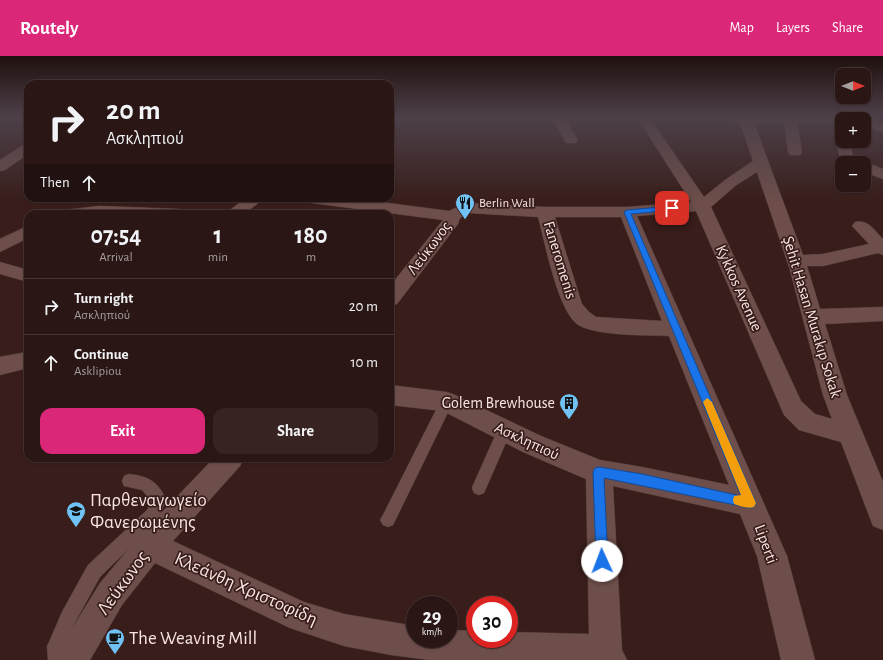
<!DOCTYPE html>
<html lang="en">
<head>
<meta charset="utf-8">
<style>
  :root { --surface:#2a1614; --page:#362322; --text:#f1f3f6; --muted:#a59fa0; --line:#463534; --accent:#db2777 }
  body { margin:0; font-family:"Alegreya Sans",sans-serif; background:var(--page); color:var(--text); height:100vh; display:flex; flex-direction:column; font-size:15px; white-space:nowrap }
  * { box-sizing:border-box; margin:0 }
  p { font-size:13px; color:var(--muted) }
  .icon { flex:none; width:22px; height:22px; fill:none; stroke:currentColor; stroke-width:2; stroke-linecap:round; stroke-linejoin:round }
  .map { position:relative; flex:1; overflow:hidden }
  .sheet { position:absolute; left:24px; top:154px; width:370px; height:252px; display:flex; flex-direction:column; background:var(--surface); border-radius:12px; box-shadow:0 1px 3px #0004,0 0 0 1px var(--line) }
  .sheet>* { flex:none }
  .hud { position:absolute; left:24px; top:24px; width:370px; height:122px; border-radius:12px; box-shadow:0 1px 3px #0004,0 0 0 1px var(--line); background:#2a1614; color:var(--text); overflow:hidden }
  .needle { width:26px; rotate:90deg }
  .buttons { position:absolute; left:835px; top:12px; display:grid; gap:8px }
  .buttons a { display:grid; place-items:center; width:36px; height:36px; border-radius:8px; background:var(--surface); box-shadow:0 1px 3px #0004,0 0 0 1px var(--line); font-size:20px }
  .speed { position:absolute; left:406px; top:540px; display:flex; gap:8px; font-size:20px; font-weight:700; text-align:center }
  .speed>* { display:grid; place-content:center; width:52px; height:52px; border-radius:50%; background:var(--surface); box-shadow:0 1px 3px #0004,0 0 0 1px var(--line); line-height:1 }
  .speed small { font-size:10px; font-weight:400 }
  .speed .limit { border:6px solid #d22; background:#fff; color:#111 }
  .pin { position:absolute; display:grid; place-items:center; width:34px; height:34px; color:#fff; margin:-17px; border-radius:8px; box-shadow:0 2px 6px #0006 }
  .me { position:absolute; width:44px; margin:-22px; rotate:358deg; stroke-linejoin:round; filter:drop-shadow(0 0 3px #0008) }
  .turn { display:flex; align-items:center; gap:14px; height:84px; padding:0 16px; font-size:18px }
  .turn .icon { width:52px; height:52px; stroke-width:2.5 }
  .turn b { display:block; font-size:28px; line-height:34px }
  .then { display:flex; align-items:center; height:38px; padding:0 16px; background:#0003; gap:8px; font-size:15px }
  .eta { display:flex; justify-content:space-evenly; align-items:center; height:68px; text-align:center }
  .eta b { font-size:24px; font-weight:600; line-height:28px }
  .cta { display:flex; gap:8px; margin-top:auto; padding:8px 16px }
  .cta a { flex:1; height:46px; border-radius:12px; background:var(--accent); color:#fff; font-size:16px; font-weight:600; line-height:46px; text-align:center }
  .cta a+a { background:var(--page); color:var(--text) }
  ul { padding:0; list-style:none }
  li { display:flex; align-items:center; gap:12px; height:56px; padding:0 16px; border-top:1px solid var(--line) }
  li div { flex:1 }
  li b { display:block; font-size:15px }
  li em { font-style:normal }
  header { display:flex; align-items:center; gap:24px; box-sizing:border-box; height:56px; padding:0 20px; background:var(--accent); color:#fff }
  header strong { font-size:19px }
  nav { display:flex; gap:22px; margin-inline-start:auto; font-size:14px }
  .map>svg:first-child { display:block }
</style>
</head>
<body>
<header>
<strong>Routely</strong>
<nav><a>Map</a><a>Layers</a><a>Share</a></nav>
</header>
<div class="map">
<svg width="883" height="604" viewBox="0 0 883 604">
  <rect width="100%" height="100%" fill="#381d1a"/>
  <g fill="none" stroke-linecap="round" stroke-linejoin="round">
    <defs>
      <g id="lane">
        <polygon points="447,341 452,342 453,346 393,469 388,471 383,469 380,464 383,459 442,342"/>
        <polygon points="504,369 509,371 511,375 484,437 479,439 474,437 472,432 474,427 499,371"/>
        <path d="M129,418C148,420 159,426 166,444L158,464L100,521L74,568L65,590L66,604H48L47,590L50,584L62,556L88,509L147,454L151,445L142,434L124,430L122,425L124,420Z"/>
      </g>
      <g id="street">
        <polygon points="0,61 7,61 5,65 0,66"/>
        <polygon points="552,61 564,61 578,84 576,87 566,87"/>
        <path d="M637,61H649L704,141L725,124L753,105L740,66L720,65L714,61H853L855,63H842V67L797,66L802,96L800,99H790L788,96L784,66L754,67L803,199L823,198L869,188L852,170L855,166C868,163 874,174 883,183V199L878,197L823,210H807L820,253L883,251V265L825,268L847,339L883,426V474L873,470L841,386L799,374L784,359L696,155L637,160L787,500L815,604H781L757,500L740,458L613,430L622,594L627,604H430L391,599L344,590L290,572L155,507L122,549L90,604H55L60,592L100,527L140,479L214,402H244L240,410L173,485L304,546L344,558L415,570V583H449V574L475,575V583H509V576L589,578L586,423L523,396L443,355L390,349V329L447,336L455,339L541,380L600,404L642,411L729,429L669,280C645,279 601,280 580,270C558,259 545,185 538,161L469,157L460,162L458,168L397,248L390,250V230L443,164L312,147L306,145L304,142H350L449,155L466,147L545,151H627L691,146ZM757,116L790,214L823,339L832,363L815,358L801,345L711,151L735,130ZM555,161H621L662,265L596,261L589,256L582,248Z"/>
        <polygon points="864,63 883,68 883,76 864,71"/>
        <polygon points="842,81 842,85 850,85 853,101 861,107 841,106 836,85"/>
        <polygon points="28,88 28,98 5,114 0,115 0,104 23,89"/>
        <path d="M862,107C869,107 876,110 883,113V123L864,116V107Z"/>
        <polygon points="246,142 265,142 244,158 225,158"/>
        <polygon points="99,150 178,153 184,154 186,158 65,158 67,154"/>
        <polygon points="28,170 28,182 0,196 0,183"/>
        <polygon points="0,206 28,214 28,226 0,218"/>
        <polygon points="28,296 28,312 0,319 0,301"/>
      </g>
    </defs>
    <use href="#lane" stroke="#523c3a" stroke-width="1"/>
    <use href="#street" stroke="#523c3a" stroke-width="1"/>
    <use href="#lane" fill="#6d4e4a" fill-rule="evenodd"/>
    <use href="#street" fill="#6d4e4a" fill-rule="evenodd"/>
  </g>
  <linearGradient id="sky" x2="0" y2="1"><stop stop-color="#1f100e"/><stop offset="0.42" stop-color="#4d4049"/><stop offset="1" stop-color="#4d4049" stop-opacity="0"/></linearGradient>
  <rect width="883" height="146" fill="url(#sky)"/>
  <polygon fill="#1a73e8" stroke="#114b97" points="672,150 676,152 675,154 631,158 756,447 754,451 750,452 604,422 608,505 607,510 602,511 598,510 596,505 593,416 595,412 599,411 642,418 741,440 624,156 627,154"/>
  <path fill="#f59e0b" d="M707,342L712,346L756,447L754,451C748,453 740,450 734,448L733,444L734,440L741,439L703,346Z"/>
  <defs>
    <symbol id="restaurant-pin" viewBox="-11 -11 22 30"><path d="M0 17L-7.5 6A9.5 9.5 0 1 1 7.5 6Z" fill="#70c1f4" stroke="#381d1a"/><path d="M-5-6h1v4h1v-4h1v4h1v-4h1v5L-1.5 .5V6h-2V.5L-5-1ZM5-6V6H3V1.5H1.5Q1.5-4 5-6Z" fill="#111"/></symbol>
    <symbol id="building-pin" viewBox="-11 -11 22 30"><path d="M0 17L-7.5 6A9.5 9.5 0 1 1 7.5 6Z" fill="#70c1f4" stroke="#381d1a"/><path d="M-4-6H4V6H1V3H-1V6H-4ZM-2.5-4.3h1.7v1.8h-1.7ZM.8-4.3h1.7v1.8H.8ZM-2.5-1h1.7V.8h-1.7ZM.8-1h1.7V.8H.8Z" fill="#111"/></symbol>
    <symbol id="school-pin" viewBox="-11 -11 22 30"><path d="M0 17L-7.5 6A9.5 9.5 0 1 1 7.5 6Z" fill="#70c1f4" stroke="#381d1a"/><path d="M0-5L7-2L0 1L-7-2ZM-4 1L0 2.5L4 1V4Q0 6-4 4Z" fill="#111"/></symbol>
    <symbol id="cafe-pin" viewBox="-11 -11 22 30"><path d="M0 17L-7.5 6A9.5 9.5 0 1 1 7.5 6Z" fill="#70c1f4" stroke="#381d1a"/><path d="M-5.5-4.5H6V0H3Q3 3.5 0 3.5H-2.5Q-5.5 3.5-5.5 0ZM3-3.2v2h1.7v-2ZM-6 4.5H4V6H-6Z" fill="#111"/></symbol>
  </defs>
  <g fill-rule="evenodd">
    <use href="#restaurant-pin" x="454" y="136" width="22" height="30"/>
    <use href="#building-pin" x="558" y="336" width="22" height="30"/>
    <use href="#school-pin" x="65" y="444" width="22" height="30"/>
    <use href="#cafe-pin" x="104" y="571" width="22" height="30"/>
  </g>
  <g text-anchor="middle" dominant-baseline="central" stroke-width="3.5" stroke-linejoin="round" paint-order="stroke">
    <g font-size="13" fill="#f8e5e2" stroke="#381d1a" text-anchor="start">
      <text x="479" y="147">Berlin Wall</text>
    </g>
    <g font-size="16" fill="#f8e5e2" stroke="#381d1a">
      <text transform="translate(429 192) rotate(-53)">Λεύκωνος</text>
      <text transform="translate(560 204) rotate(73)">Faneromenis</text>
      <text transform="translate(739 232) rotate(66)">Kykkos Avenue</text>
      <text transform="translate(812 261) rotate(73)">Şehit Hasan Murakıp Sokak</text>
      <text transform="translate(527 385) rotate(25)">Ασκληπιού</text>
      <text transform="translate(766 488) rotate(70)">Liperti</text>
    </g>
    <g font-size="16" fill="#f8e5e2" stroke="#381d1a" text-anchor="end">
      <text x="555" y="347">Golem Brewhouse</text>
    </g>
    <g font-size="19" fill="#f8e5e2" stroke="#381d1a" text-anchor="start">
      <text x="90" y="444">Παρθεναγωγείο<tspan x="90" dy="22">Φανερωμένης</tspan></text>
      <text x="129" y="582">The Weaving Mill</text>
    </g>
    <g font-size="19" fill="#f8e5e2" stroke="#381d1a">
      <text transform="translate(123 527) rotate(-54)">Λεύκωνος</text>
      <text transform="translate(246 533) rotate(24)">Κλεάνθη Χριστοφίδη</text>
    </g>
  </g>
</svg>
<div class="buttons">
<a><svg class="needle" viewBox="-14 -14 28 28"><path d="M0-13l5 13h-10z" fill="#e53935"/><path d="M0 13l5-13h-10z" fill="#a59fa0"/></svg></a>
<a>+</a>
<a>−</a>
</div>
<div class="speed"><div>29<small>km/h</small></div><div class="limit">30</div></div>
<div class="pin" style="left:672px;top:152px;background:#d93025"><svg class="icon" aria-label="arrive" viewBox="0 0 24 24"><path d="M6 21V4h12l-3 4 3 4H6"/></svg></div>
<svg class="me" style="left:602px;top:505px" viewBox="-20 -20 40 40"><circle r="19" fill="#fff"/><path d="M0-13L10 11 0 6-10 11z" fill="#1a73e8"/></svg>
<div class="hud">
<div class="turn"><svg class="icon" aria-label="right" viewBox="0 0 24 24"><path d="M7 20v-9h11M14 6l5 5-5 5"/></svg><div><b>20 m</b>Ασκληπιού</div></div>
<div class="then">Then<svg class="icon" aria-label="ahead" viewBox="0 0 24 24"><path d="M12 20V5M6 11l6-6 6 6"/></svg></div>
</div>
<section class="sheet">
<div class="eta">
<div><b>07:54</b><p>Arrival</p></div>
<div><b>1</b><p>min</p></div>
<div><b>180</b><p>m</p></div>
</div>
<ul>
<li><svg class="icon" aria-label="right" viewBox="0 0 24 24"><path d="M7 20v-9h11M14 6l5 5-5 5"/></svg><div><b>Turn right</b><p>Ασκληπιού</p></div><em>20 m</em></li>
<li><svg class="icon" aria-label="ahead" viewBox="0 0 24 24"><path d="M12 20V5M6 11l6-6 6 6"/></svg><div><b>Continue</b><p>Asklipiou</p></div><em>10 m</em></li>
</ul>
<div class="cta"><a>Exit</a><a>Share</a></div>
</section>
</div>
</body>
</html>
